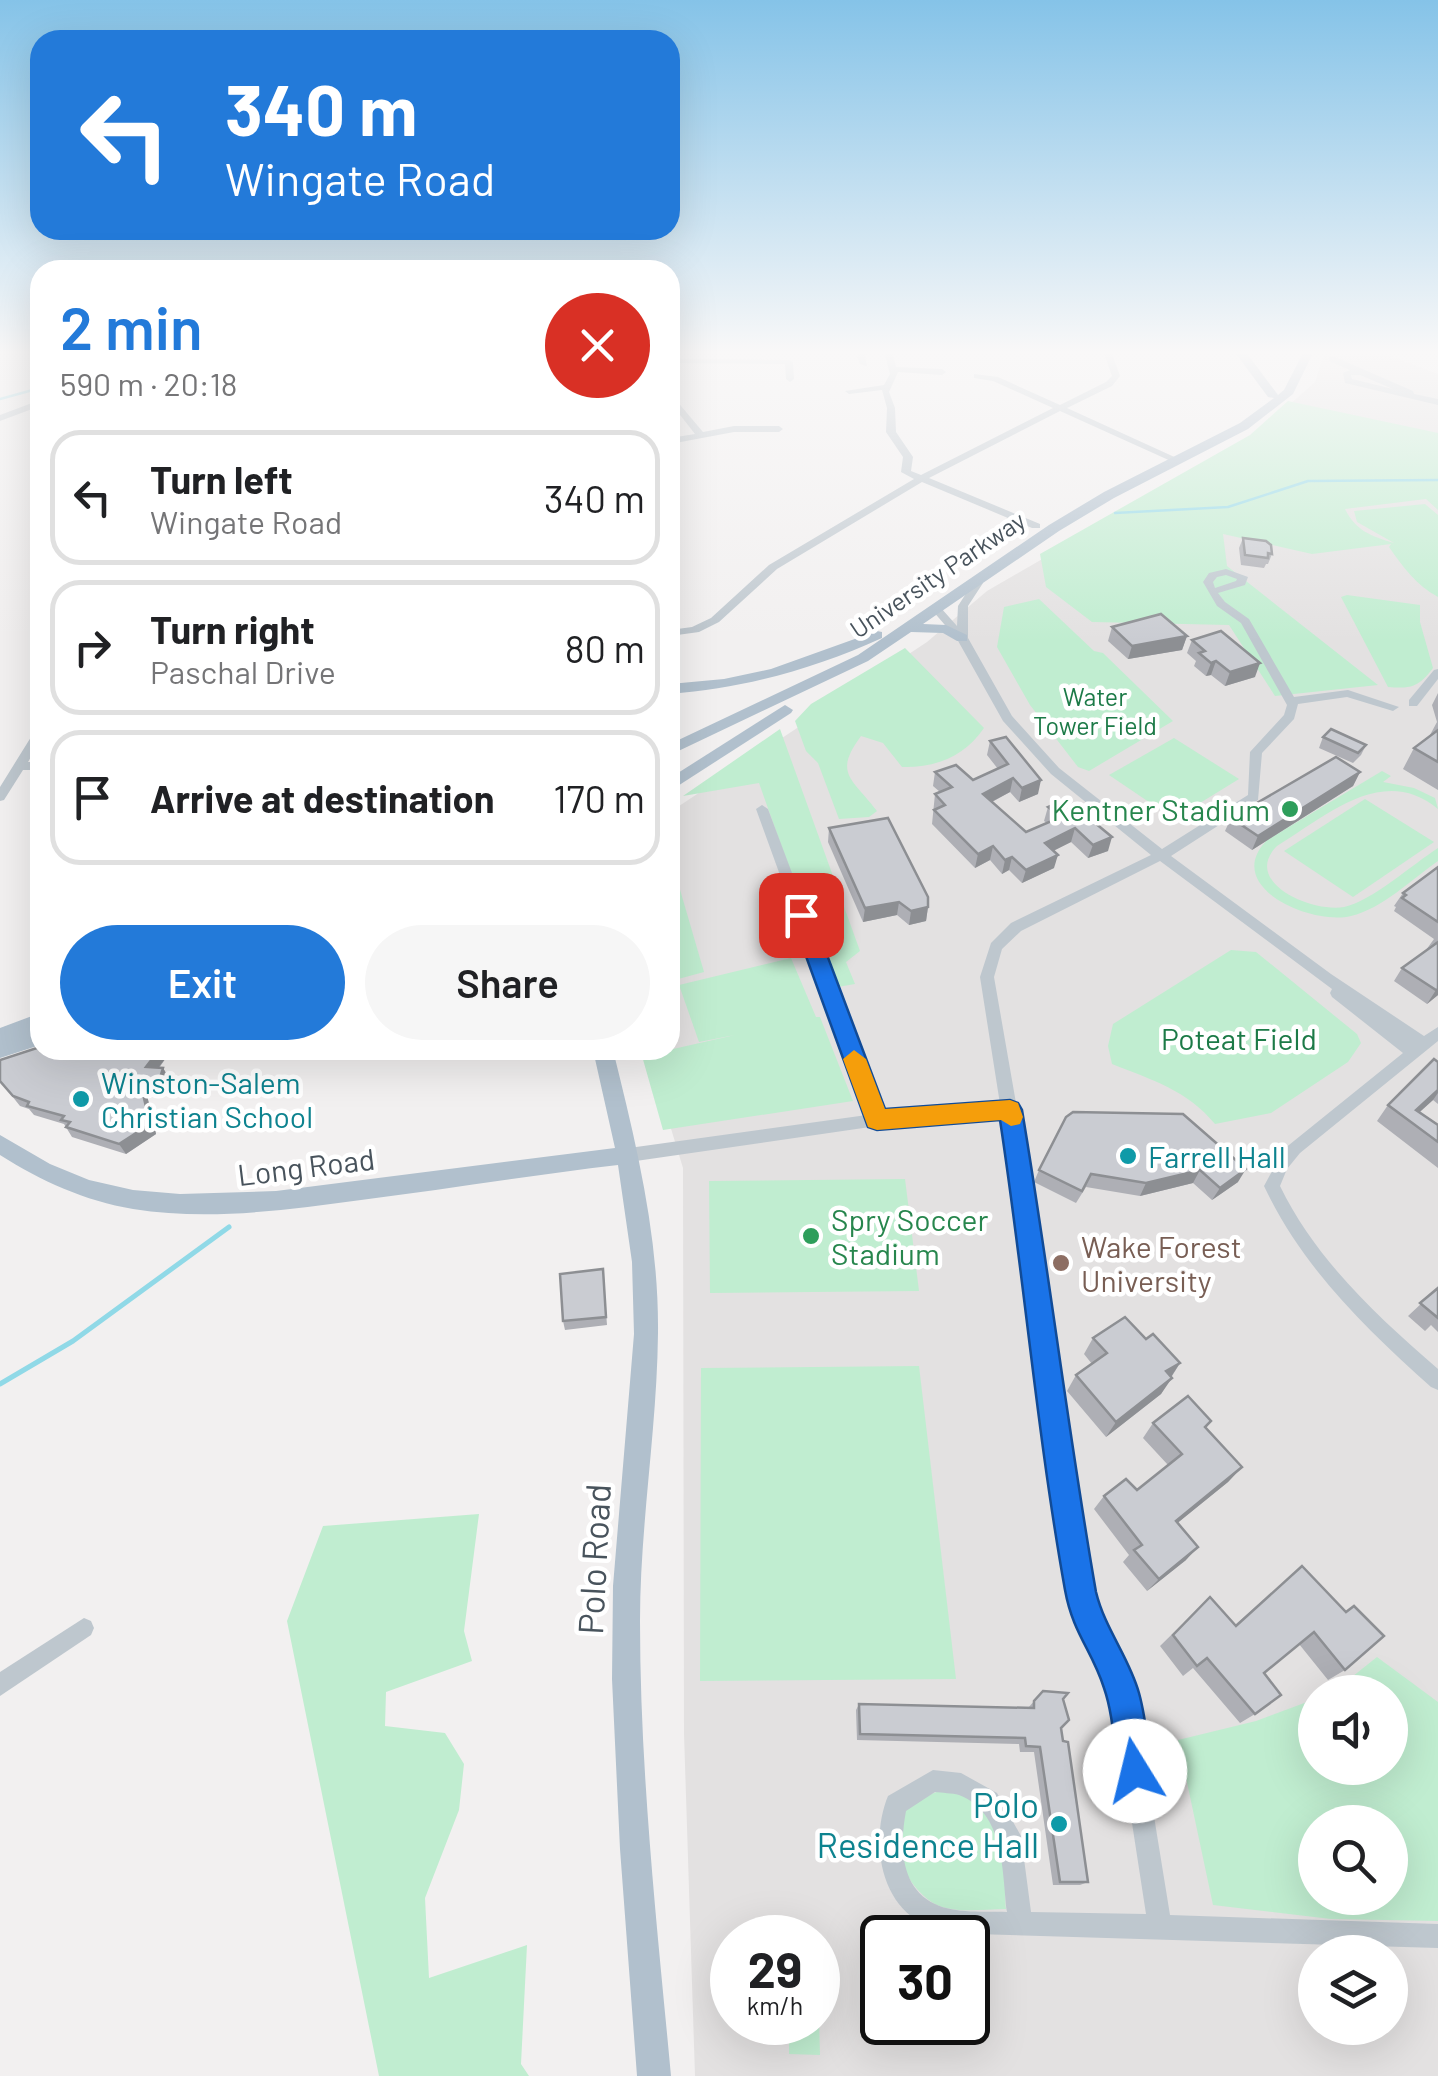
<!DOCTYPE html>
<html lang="en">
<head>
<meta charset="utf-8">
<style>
  :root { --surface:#fff; --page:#f6f6f6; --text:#202124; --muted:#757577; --line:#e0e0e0; --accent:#237ad9 }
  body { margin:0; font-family:Barlow,sans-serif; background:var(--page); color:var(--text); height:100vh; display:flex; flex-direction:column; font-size:38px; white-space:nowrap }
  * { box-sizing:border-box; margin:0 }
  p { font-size:32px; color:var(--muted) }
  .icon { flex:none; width:55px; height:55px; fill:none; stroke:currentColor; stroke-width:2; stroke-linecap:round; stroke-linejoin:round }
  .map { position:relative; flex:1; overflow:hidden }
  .panel { position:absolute; left:30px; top:260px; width:650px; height:800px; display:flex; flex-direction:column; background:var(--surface); border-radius:30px; box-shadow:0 10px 40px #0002 }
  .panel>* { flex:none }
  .banner { position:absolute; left:30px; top:30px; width:650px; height:210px; border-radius:30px; box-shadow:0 10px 40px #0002; background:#237ad9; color:#fff; overflow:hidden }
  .buttons { position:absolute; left:1298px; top:1675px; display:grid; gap:20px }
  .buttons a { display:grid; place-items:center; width:110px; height:110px; border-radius:50%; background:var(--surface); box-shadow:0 10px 40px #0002; font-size:50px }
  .speed { position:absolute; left:710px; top:1915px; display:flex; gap:20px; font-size:50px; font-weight:700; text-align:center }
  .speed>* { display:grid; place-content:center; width:130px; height:130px; border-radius:50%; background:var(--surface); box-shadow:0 10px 40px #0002; line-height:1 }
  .speed small { font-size:25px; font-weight:400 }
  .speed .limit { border:5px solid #111; border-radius:15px; background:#fff; color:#111 }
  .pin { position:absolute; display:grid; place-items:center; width:85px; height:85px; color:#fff; margin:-42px; border-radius:20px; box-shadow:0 5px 15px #0006 }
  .me { position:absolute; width:110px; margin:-55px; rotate:351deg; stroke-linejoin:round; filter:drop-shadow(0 0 8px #0008) }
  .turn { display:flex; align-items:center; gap:35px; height:210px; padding:0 30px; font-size:45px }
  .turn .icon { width:130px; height:130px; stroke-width:2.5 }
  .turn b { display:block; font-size:70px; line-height:85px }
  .round { display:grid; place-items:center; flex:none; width:105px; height:105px; border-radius:52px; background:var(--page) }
  .head { display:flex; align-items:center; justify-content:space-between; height:170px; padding:0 30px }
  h1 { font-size:60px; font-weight:600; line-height:75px; color:var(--accent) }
  .primary-button { display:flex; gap:20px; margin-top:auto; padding:20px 30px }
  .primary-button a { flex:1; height:115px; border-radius:60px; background:var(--accent); color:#fff; font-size:40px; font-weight:600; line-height:115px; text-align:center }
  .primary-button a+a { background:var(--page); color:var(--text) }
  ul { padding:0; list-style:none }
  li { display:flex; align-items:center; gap:30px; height:135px; margin:0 20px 15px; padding:0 10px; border:5px solid var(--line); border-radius:30px }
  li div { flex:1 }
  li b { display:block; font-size:38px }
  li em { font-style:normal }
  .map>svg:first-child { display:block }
</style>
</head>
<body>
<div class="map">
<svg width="1438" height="2076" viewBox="0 0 1438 2076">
  <rect width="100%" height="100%" fill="#f2f0f0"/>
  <path fill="#e3e1e1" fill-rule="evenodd" d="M1325,351H1377L1438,374V2076H695L684,1734L683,1168L647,1050H670V812L927,642L987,591L1253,437L1315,382ZM1315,1692H1390V1768H1315ZM1315,1822H1390V1898H1315ZM732,1938H818V2022H732ZM882,1938H968V2022H882ZM1315,1952H1390V2028H1315Z"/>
  <g fill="#c0edd0" fill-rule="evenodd">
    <path d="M1288,401L1438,433V510L1426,499L1345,509C1356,531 1371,536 1394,543L1357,522L1354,511L1425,504L1438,515V597C1416,585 1403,567 1389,547L1391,544L1312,554L1223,534L1227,566L1378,685L1275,696L1229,625L1092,622L1046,587L1040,554L1250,435Z"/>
    <path d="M1347,595L1420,605V622L1433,668C1419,687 1411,689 1388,687L1341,597Z"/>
    <polygon points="1039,599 1094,651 1103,653 1173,721 1089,771 1078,767 1030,705 997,647 1004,607"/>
    <path d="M905,648L984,728C965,756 936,768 902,767L883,743L861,736C833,774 852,778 877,811L869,817L839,819L818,763L806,751L795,721L811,704Z"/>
    <polygon points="780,729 860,951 846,962 855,984 832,988 759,783 683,796"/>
    <polygon points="1174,738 1239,779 1174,819 1109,775"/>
    <path d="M1382,771L1391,776L1383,782L1414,788L1435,798L1438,809C1383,763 1326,816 1277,846C1241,882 1312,913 1344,907C1372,901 1413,864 1438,848V861C1412,879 1382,909 1351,916C1312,926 1221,887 1267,840Z"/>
    <polygon points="1365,799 1434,842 1353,897 1284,851"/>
    <polygon points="674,869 704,972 671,981 670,871"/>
    <path d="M1231,950L1256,952L1357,1034L1361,1043L1348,1062L1271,1113L1215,1124C1187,1090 1152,1080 1112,1064L1108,1046L1113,1024Z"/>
    <polygon points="791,958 816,1017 820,1017 853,1101 663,1130 642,1056 735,1035 699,1042 679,985"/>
    <polygon points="905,1179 919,1291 710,1293 709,1181"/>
    <polygon points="919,1366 956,1679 700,1681 701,1368"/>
    <polygon points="479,1514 464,1631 472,1661 386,1692 385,1726 445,1733 464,1764 459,1810 425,1898 429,1978 527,1945 521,2064 529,2076 379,2076 287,1621 323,1526"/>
    <path d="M1377,1657L1438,1702V1921L1331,1919L1213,1905L1178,1740L1256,1721L1315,1699V1768H1390V1692H1333ZM1315,1822H1390V1898H1315Z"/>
    <path d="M942,1790C949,1791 959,1791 966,1793C1007,1809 1004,1874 1006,1909C986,1909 960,1913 942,1907C911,1896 885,1846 902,1815C910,1801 928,1795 942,1790Z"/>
    <polygon points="818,1979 820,2055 789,2054 789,2023 818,2022"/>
  </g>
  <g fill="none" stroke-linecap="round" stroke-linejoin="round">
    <g stroke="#90d9e7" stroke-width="2.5">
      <polyline points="0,399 40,388"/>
      <polyline points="1115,513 1228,507 1308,481 1438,480"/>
    </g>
    <polyline stroke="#90d9e7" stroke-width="5" points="0,1384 73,1341 229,1227"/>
    <g fill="#bec7ce" fill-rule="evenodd">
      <polygon points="861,351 869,351 865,356 867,366 860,364 857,356"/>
      <polygon points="884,351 892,351 896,367 942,369 946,372 942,375 898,372 889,392 895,408 896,432 913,457 911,471 921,475 1053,408 993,381 974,378 974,374 998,377 1060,405 1106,382 1112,376 1103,351 1111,351 1120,376 1112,386 1067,408 1181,460 1173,462 1060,411 929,478 1040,524 1040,528 1032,528 922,482 777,569 719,622 699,632 670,636 670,630 692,627 711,618 769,565 914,479 901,472 903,457 886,432 887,408 882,390 849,394 845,391 884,385 890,374"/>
      <path d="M1329,357H1335L1413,391L1414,394L1438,399V405L1345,383L1343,373L1350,370L1329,361ZM1351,375H1360L1393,389L1352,379Z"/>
      <polygon points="670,359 789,360 793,362 794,379 790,382 786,379 785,364 670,363"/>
      <polygon points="670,393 703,432 734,426 779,426 783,429 779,432 734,432 670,444 670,438 695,434 670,402"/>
      <polygon points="40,400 40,406 0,421 0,415"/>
      <path d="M1226,569L1248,577L1245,585L1218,593L1225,602L1249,619L1294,697L1348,690L1399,707L1393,711L1347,697L1298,704L1294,719L1262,753L1258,800L1171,856L1331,974L1424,1036L1438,1027V1041L1300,1153L1287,1169L1280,1186C1316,1260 1377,1316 1438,1369V1390L1431,1387C1365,1328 1302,1267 1264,1186L1284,1149L1403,1053L1332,997L1330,993L1332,989L1160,861L1021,931L1002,949L994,977L1042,1252L1061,1423L1091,1592L1098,1622L1120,1658L1134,1693L1170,1915L1438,1924V1948L976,1934C957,1933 939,1931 922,1923C878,1901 871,1837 888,1796L933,1770L961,1773L997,1793L1021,1836L1031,1912L1146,1914L1112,1693L1104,1673L1078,1625L1071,1592L1043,1423L1024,1252L1003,1117L877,1126L629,1162L623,1160L621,1155L623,1150L629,1148L867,1115L756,809L762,805L768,809L882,1113L1000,1104L980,977L991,943L1011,923L1151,855L1051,774L1003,721L957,639L932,610L941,608L957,626L958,606L974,581H982L983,583L968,606V638L1012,716L1059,768L1162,849L1248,795L1250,752L1284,715L1287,705L1241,623L1217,606L1203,582L1209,573ZM1226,575L1237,579L1236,581L1215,588L1213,582L1217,577ZM935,1792C942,1793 952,1793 959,1795C1005,1813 1002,1871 1007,1912C985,1911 955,1914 935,1904C899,1887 900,1843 906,1811Z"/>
      <polygon points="1438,669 1438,679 1417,706 1409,706 1409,700 1434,670"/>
      <polygon points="40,728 40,742 28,762 40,762 40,770 23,770 4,800 0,801 0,787 36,729"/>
      <polygon points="84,1618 91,1621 94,1628 91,1635 0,1696 0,1672"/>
    </g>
    <g fill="#b1c0cd" fill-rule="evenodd">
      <polygon points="1234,351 1245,351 1278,395 1284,390 1304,351 1314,351 1293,394 1248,429 1114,498 1059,531 923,624 946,625 967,635 967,641 957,641 943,633 911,632 868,661 670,755 670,744 858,655 1049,525 1104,492 1240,423 1274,398 1268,397"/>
      <path d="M877,631L882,632V638C814,669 745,688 670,694V684L724,679L771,669Z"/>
      <polygon points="785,705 793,710 791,713 670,791 670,778"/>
      <polygon points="40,1013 40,1029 36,1030 40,1029 40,1045 0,1058 0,1028"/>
      <path d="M593,1050H613C636,1143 659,1236 658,1333C657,1430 640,1525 640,1621C640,1773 657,1925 671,2076H637L620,1849L612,1679L613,1586L634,1334L632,1262L618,1165C532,1175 447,1189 361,1200C286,1210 209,1221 133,1209C85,1201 41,1181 0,1155V1135L50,1164L89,1180L133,1190L180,1194L276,1191L615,1148Z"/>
    </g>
  </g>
  <g fill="#aeafb5">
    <polygon points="1243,538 1272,554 1268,564 1266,564 1264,568 1241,565 1239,548"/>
    <polygon points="1112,627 1187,636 1182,650 1128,659 1108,641"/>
    <polygon points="1192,640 1255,677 1225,686 1211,675 1206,676 1194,666 1196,661 1187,653"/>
    <polygon points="1438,693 1438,790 1403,769 1414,748 1430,735 1437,722 1432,705"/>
    <polygon points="1323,737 1366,745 1361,755 1353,763 1319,748"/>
    <polygon points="990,741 1038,794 1019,802 1010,792 992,802 1026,832 1047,823 1044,821 1048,807 1108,851 1088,858 1071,842 1053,851 1054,868 1022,883 1009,870 1002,874 990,860 975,868 932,824 935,794 940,792 933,786 935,772 973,780 998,769 987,755"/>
    <polygon points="1360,772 1353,786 1252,850 1225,831 1231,818"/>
    <polygon points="829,828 928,907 926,921 909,925 897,915 863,922 828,842"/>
    <polygon points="1438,867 1438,995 1427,1004 1394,981 1402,968 1426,950 1434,939 1394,911 1396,907 1394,906 1403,893"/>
    <polygon points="168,1055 159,1068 163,1068 169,1078 164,1091 146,1091 156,1134 126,1154 72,1137 64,1124 34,1115 29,1109 20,1106 0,1081"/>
    <polygon points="1438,1062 1438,1104 1433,1100 1419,1112 1438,1124 1438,1168 1377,1121 1388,1105"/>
    <polygon points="1066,1117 1238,1182 1212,1200 1193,1183 1140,1196 1086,1187 1076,1203 1034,1182 1039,1170"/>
    <polygon points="603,1269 607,1325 565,1330 563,1321"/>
    <polygon points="1438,1288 1438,1332 1431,1325 1425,1331 1408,1316"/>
    <polygon points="1093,1338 1146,1339 1180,1363 1161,1394 1106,1437 1067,1391 1076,1375 1092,1364 1084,1354"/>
    <polygon points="1211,1421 1206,1428 1242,1467 1228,1482 1177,1523 1186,1560 1147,1591 1123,1562 1129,1555 1094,1509 1104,1496 1137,1490 1168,1465 1143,1438 1153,1423"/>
    <polygon points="1302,1566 1345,1670 1328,1680 1299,1644 1264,1673 1255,1714 1240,1723 1193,1668 1183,1676 1160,1646 1210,1597 1235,1625"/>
    <polygon points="1043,1691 1063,1699 1061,1728 1088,1882 1080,1885 1053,1885 1034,1752 1020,1752 1019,1744 857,1740 856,1710 859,1704 1028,1708"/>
  </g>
  <g fill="#8d8f93">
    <polygon points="1187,636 1182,650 1128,659 1132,646"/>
    <polygon points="1216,661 1211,675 1206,676 1211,663"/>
    <polygon points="1260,663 1255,677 1225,686 1230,672"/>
    <polygon points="1360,772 1353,786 1252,850 1258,836"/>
    <polygon points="1013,778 1010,792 980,808 983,794"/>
    <polygon points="1041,780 1038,794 1019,802 1022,788"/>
    <polygon points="1075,828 1071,842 1041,857 1045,843"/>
    <polygon points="1112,837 1108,851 1088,858 1093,845"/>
    <polygon points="993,846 990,860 975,868 978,854"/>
    <polygon points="1058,855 1054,868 1022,883 1026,870"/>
    <polygon points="1012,857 1009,870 1002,874 1005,860"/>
    <polygon points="899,902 897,915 863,922 865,908"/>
    <polygon points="928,907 926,921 909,925 911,911"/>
    <polygon points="1438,989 1438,995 1427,1004 1436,990"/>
    <polygon points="159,1050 167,1050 168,1055 152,1076 146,1067"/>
    <polygon points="163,1068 169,1078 164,1091 159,1081"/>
    <polygon points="140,1081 146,1091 156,1134 126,1154 119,1144"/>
    <polygon points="1438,1090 1438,1093 1433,1100 1410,1121 1416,1110"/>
    <polygon points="1246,1169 1238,1182 1212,1200 1220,1188"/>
    <polygon points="1200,1170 1193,1183 1140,1196 1146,1183"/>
    <polygon points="1180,1363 1169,1380 1166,1371"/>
    <polygon points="1172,1378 1161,1394 1106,1437 1116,1422"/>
    <polygon points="1242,1467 1228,1482 1164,1534 1176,1521"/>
    <polygon points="1198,1547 1186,1560 1147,1591 1159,1579"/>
  </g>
  <g fill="#caccd2" stroke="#8d8f93" stroke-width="2.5">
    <polygon points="1243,538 1266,541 1271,545 1272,554 1268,553 1268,558 1245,555"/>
    <polygon points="1161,614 1187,636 1132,646 1112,627"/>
    <polygon points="1221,631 1260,663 1230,672 1216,661 1211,663 1199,653 1205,651 1192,640"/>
    <polygon points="1331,729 1366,745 1358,753 1323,737"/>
    <polygon points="1438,730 1438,762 1414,748"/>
    <polygon points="1006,737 1041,780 1022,788 1013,778 983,794 1026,832 1061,817 1048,807 1066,799 1112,837 1093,845 1075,828 1045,843 1058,855 1026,870 1012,857 1005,860 993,846 978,854 934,810 945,805 935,794 952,787 935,772 956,765 973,780 1008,764 990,741"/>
    <polygon points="1336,757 1360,772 1258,836 1231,818"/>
    <polygon points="888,818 928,897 928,907 911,911 899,902 865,908 829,828"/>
    <polygon points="1438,867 1438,922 1402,898 1406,895 1403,893"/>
    <polygon points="1438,942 1438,989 1436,990 1402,968"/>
    <polygon points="40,1047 40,1050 159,1050 146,1067 163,1068 159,1081 140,1081 150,1124 119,1144 66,1127 70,1122 61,1120 64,1116 27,1106 29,1102 13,1096 0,1081 0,1060"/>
    <polygon points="1434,1059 1438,1062 1438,1090 1416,1110 1438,1125 1438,1142 1388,1105"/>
    <polygon points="1073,1112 1183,1114 1246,1169 1220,1188 1200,1170 1146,1183 1091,1174 1082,1191 1039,1170 1066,1117"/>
    <polygon points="603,1269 606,1317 563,1321 560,1274"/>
    <polygon points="1438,1288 1438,1318 1420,1303"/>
    <polygon points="1125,1317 1146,1339 1153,1334 1180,1363 1166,1371 1172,1378 1116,1422 1076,1375 1107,1353 1093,1338"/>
    <polygon points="1188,1396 1211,1421 1205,1427 1242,1467 1176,1521 1198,1547 1159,1579 1134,1550 1142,1545 1104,1496 1126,1479 1137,1490 1182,1454 1153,1423"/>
    <polygon points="1302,1566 1346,1612 1354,1606 1384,1636 1345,1670 1314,1632 1264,1673 1281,1695 1255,1714 1207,1658 1197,1666 1173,1635 1210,1597 1236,1626"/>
    <polygon points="1043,1691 1068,1693 1063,1699 1069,1720 1061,1728 1063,1741 1068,1742 1088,1882 1060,1882 1040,1747 1026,1746 1025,1738 860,1734 859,1704 1034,1708 1034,1701"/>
  </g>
  <linearGradient id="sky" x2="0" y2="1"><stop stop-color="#85c3e8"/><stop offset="0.55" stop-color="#f9f8f8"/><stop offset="1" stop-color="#f9f8f8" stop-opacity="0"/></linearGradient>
  <rect width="1438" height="641" fill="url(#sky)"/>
  <path fill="#1a73e8" stroke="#114b97" stroke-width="2.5" d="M801,908L812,915L885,1109L1010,1100L1018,1103L1022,1110C1049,1270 1068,1432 1096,1592C1105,1629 1129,1657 1139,1693C1146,1718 1148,1745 1152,1771L1147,1783L1135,1788L1123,1783L1118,1771C1114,1744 1113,1714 1104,1688C1092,1650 1073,1634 1065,1590C1037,1434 1024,1277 1000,1120L877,1130L868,1127L791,915Z"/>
  <polygon fill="#f59e0b" points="854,1050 866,1059 885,1109 1010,1100 1018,1103 1023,1117 1020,1124 1011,1126 1001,1120 877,1130 868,1127 843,1059"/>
  <g fill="#2e9e5b" stroke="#fff" stroke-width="4">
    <circle cx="1290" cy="809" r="10"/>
    <circle cx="811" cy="1236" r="10"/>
  </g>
  <g fill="#0f9aa8" stroke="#fff" stroke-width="4">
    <circle cx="81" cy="1099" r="10"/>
    <circle cx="1128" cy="1156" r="10"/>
    <circle cx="1059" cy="1824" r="10"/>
  </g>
  <circle fill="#8d6e63" stroke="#fff" stroke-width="4" cx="1061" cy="1263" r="10"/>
  <g text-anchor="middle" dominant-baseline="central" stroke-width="9" stroke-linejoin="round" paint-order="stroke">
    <g font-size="25" fill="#48535c" stroke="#fff">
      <text transform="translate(937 574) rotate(-34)">University Parkway</text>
    </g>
    <g font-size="25" fill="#1c7a47" stroke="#fff">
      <text x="1095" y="696">Water<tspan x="1095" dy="29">Tower Field</tspan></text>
    </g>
    <g font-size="30" fill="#27864d" stroke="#fff" text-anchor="end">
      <text x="1270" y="809">Kentner Stadium</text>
      <text x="831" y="1219" text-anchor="start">Spry Soccer<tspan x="831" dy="34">Stadium</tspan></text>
    </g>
    <g font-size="30" fill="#1c7a47" stroke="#fff">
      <text x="1239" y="1038">Poteat Field</text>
    </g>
    <g font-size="30" fill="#0d838f" stroke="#fff" text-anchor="start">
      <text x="101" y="1082">Winston-Salem<tspan x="101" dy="34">Christian School</tspan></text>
      <text x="1148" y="1156">Farrell Hall</text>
    </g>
    <g font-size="30" fill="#48535c" stroke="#fff">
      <text transform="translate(306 1166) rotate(-7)">Long Road</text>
    </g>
    <g font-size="30" fill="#785e54" stroke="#fff" text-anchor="start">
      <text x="1081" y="1246">Wake Forest<tspan x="1081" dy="34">University</tspan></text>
    </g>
    <g font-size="35" fill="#48535c" stroke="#fff">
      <text transform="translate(593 1559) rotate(-87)">Polo Road</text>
    </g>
    <g font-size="35" fill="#0d838f" stroke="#fff" text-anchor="end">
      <text x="1039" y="1804">Polo<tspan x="1039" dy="40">Residence Hall</tspan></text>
    </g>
  </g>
</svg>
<div class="buttons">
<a><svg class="icon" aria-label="sound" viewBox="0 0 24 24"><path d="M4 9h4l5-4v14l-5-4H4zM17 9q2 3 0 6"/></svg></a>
<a><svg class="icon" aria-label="search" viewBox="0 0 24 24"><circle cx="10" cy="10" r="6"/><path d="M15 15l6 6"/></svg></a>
<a><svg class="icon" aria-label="layers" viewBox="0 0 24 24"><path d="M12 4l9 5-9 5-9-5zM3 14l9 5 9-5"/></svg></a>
</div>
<div class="speed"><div>29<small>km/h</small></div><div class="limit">30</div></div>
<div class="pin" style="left:801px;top:915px;background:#d93025"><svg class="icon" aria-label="arrive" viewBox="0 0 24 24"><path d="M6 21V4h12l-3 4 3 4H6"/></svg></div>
<svg class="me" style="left:1135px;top:1771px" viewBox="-20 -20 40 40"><circle r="19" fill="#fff"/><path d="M0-13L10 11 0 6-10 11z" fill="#1a73e8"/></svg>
<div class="banner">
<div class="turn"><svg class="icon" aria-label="left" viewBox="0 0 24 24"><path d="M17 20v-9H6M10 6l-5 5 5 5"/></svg><div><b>340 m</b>Wingate Road</div></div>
</div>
<section class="panel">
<div class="head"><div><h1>2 min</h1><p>590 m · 20:18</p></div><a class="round" style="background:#d93025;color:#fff"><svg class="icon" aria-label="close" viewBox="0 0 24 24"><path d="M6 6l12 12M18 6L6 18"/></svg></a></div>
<ul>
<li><svg class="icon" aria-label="left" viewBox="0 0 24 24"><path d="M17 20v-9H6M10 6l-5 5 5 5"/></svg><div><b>Turn left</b><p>Wingate Road</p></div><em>340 m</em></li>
<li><svg class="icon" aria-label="right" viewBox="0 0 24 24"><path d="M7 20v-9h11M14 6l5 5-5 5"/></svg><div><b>Turn right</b><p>Paschal Drive</p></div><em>80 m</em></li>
<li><svg class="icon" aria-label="arrive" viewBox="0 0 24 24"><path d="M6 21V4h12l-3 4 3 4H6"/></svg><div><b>Arrive at destination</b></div><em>170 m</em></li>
</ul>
<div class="primary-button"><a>Exit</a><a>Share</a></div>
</section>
</div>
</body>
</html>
